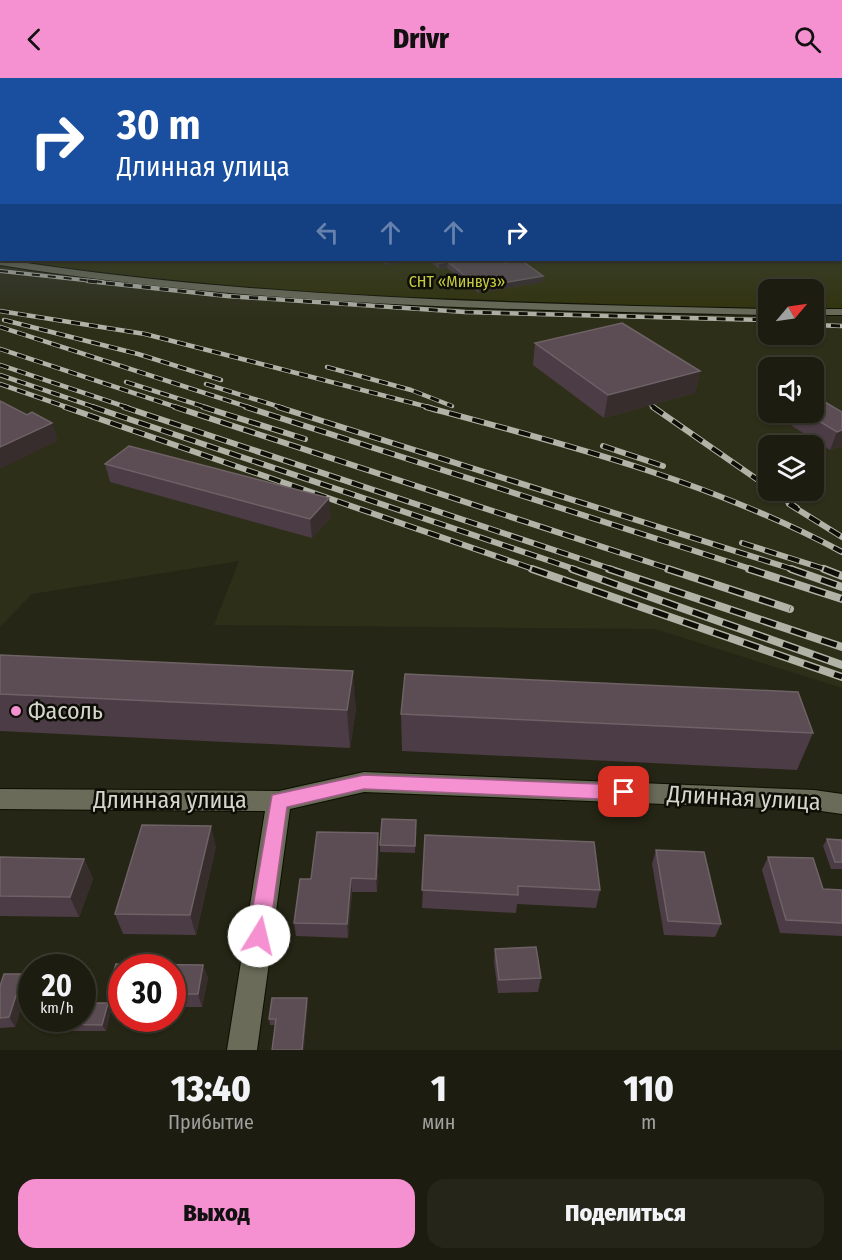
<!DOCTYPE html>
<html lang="ru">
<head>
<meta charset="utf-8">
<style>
  :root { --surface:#1c1c10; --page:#252519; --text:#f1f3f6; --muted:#a0a19f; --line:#3a3a30; --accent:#f590d1 }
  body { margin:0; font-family:"Fira Sans Condensed",sans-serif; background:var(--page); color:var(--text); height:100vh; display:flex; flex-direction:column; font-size:22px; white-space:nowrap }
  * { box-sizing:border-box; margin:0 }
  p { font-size:20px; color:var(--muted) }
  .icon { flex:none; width:33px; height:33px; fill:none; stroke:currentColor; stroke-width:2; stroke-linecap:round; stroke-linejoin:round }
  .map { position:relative; height:972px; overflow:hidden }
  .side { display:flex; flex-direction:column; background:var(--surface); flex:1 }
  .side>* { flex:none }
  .banner { position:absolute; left:0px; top:0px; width:843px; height:183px; box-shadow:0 2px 4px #0004,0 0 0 2px var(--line); background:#1a4fa0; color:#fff; overflow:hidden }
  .needle { width:39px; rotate:61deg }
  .tools { position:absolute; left:758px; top:201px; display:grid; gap:12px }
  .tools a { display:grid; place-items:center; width:66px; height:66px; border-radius:12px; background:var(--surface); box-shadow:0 2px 4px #0004,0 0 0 2px var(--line); font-size:30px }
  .speed { position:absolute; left:18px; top:876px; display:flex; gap:12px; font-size:30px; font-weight:700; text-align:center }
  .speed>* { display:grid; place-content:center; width:78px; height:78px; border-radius:50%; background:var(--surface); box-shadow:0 2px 4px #0004,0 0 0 2px var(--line); line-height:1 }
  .speed small { font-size:15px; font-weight:400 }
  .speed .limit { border:9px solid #d22; background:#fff; color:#111 }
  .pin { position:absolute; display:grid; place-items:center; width:51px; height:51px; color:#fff; margin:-26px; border-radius:12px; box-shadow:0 3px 9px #0006 }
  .me { position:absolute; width:66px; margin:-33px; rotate:9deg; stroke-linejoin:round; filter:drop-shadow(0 0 4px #0008) }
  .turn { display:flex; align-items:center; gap:21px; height:126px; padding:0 18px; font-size:27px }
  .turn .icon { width:78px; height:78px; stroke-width:2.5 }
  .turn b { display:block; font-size:42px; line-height:51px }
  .lanes { display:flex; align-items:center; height:57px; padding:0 18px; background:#0003; justify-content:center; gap:30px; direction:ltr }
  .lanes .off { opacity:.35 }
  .eta { display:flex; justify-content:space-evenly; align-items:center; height:102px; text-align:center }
  .eta b { font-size:36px; font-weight:800; line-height:42px }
  .primary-button { display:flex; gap:12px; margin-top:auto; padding:12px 18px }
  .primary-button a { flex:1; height:69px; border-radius:18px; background:var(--accent); color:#111; font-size:24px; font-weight:800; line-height:69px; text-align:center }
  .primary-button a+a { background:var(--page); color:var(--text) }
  header { display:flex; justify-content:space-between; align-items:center; height:78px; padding:0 18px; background:var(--accent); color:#111; font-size:27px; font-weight:800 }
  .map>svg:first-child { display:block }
</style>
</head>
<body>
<header><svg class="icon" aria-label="back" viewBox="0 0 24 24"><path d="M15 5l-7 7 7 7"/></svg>Drivr<svg class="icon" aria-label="search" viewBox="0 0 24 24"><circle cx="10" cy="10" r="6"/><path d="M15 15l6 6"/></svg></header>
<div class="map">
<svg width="842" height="972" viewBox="0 0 842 972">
  <rect width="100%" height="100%" fill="#252615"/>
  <path fill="#2e2f19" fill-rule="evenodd" d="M0,188L116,204L418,227L768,236V256H813V236H842V610L655,551L214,547L239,483L32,516L0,549ZM768,290H813V334H768ZM768,368H813V412H768Z"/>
  <polygon fill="#31330b" points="0,106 2,182 842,182 842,106 842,234 813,234 813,212 768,212 768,234 537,229 294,216 0,184"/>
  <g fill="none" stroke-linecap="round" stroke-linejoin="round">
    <defs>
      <g id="minor">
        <path d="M0,181C253,221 512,225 768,231V237C512,232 253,228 0,187Z"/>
        <rect x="813" y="231" width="29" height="6"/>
        <polygon points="364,694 814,712 842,716 842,736 814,732 364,714 290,731 257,972 227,972 265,733 0,731 0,711 279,713"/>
      </g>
    </defs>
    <use href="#minor" stroke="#0e0f02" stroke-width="2"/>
    <use href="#minor" fill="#6a6c59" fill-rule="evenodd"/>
    <defs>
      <polyline id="rail-far3" points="0,193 102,204"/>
      <g id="rail-far2">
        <polyline points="88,203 227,218 465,234 768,242"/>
        <polyline points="0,233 145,256 432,330"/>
        <polyline points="4,242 138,276 221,302"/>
        <polyline points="813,247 842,248"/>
        <polyline points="0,249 251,330"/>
        <polyline points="0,271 179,330"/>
        <polyline points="0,287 129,330"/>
        <polyline points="327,289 411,312 452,328"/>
        <polyline points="0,297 97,330"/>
        <polyline points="126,304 208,330"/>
        <polyline points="0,306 69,330"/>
        <polyline points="206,306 283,330"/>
        <polyline points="651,327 655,330"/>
      </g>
      <g id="rail-far1">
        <polyline points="65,329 536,492"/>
        <polyline points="93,329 577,492"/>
        <polyline points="124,329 614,492"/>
        <polyline points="175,329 673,492"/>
        <polyline points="203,329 305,361"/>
        <polyline points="246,329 754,492"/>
        <polyline points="278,329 795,492"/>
        <path d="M426,329C568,367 712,404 842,474"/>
        <polyline points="653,329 768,409"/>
        <polyline points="603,368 663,388"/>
        <polyline points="772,412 797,430"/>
        <polyline points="789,426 842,459"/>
        <polyline points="742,465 828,492"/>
      </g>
      <g id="rail">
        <polyline points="532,491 842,599"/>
        <polyline points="572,491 842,587"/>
        <polyline points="609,491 842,569"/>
        <polyline points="668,491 790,531"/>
        <polyline points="749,491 842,521"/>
        <polyline points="791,491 842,509"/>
        <polyline points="824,491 842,498"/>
      </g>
    </defs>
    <use href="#rail-far3" stroke="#b2b3a7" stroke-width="4"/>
    <use href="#rail-far2" stroke="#b2b3a7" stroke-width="4.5"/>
    <use href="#rail-far1" stroke="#b2b3a7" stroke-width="6"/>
    <use href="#rail" stroke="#b2b3a7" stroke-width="8"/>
    <use href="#rail-far3" stroke="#0e0e07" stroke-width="2" stroke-dasharray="8" stroke-linecap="butt"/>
    <use href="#rail-far2" stroke="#0e0e07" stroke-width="3" stroke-dasharray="9" stroke-linecap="butt"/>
    <use href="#rail-far1" stroke="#0e0e07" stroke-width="4" stroke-dasharray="12" stroke-linecap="butt"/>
    <use href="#rail" stroke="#0e0e07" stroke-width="5" stroke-dasharray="16" stroke-linecap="butt"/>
  </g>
  <g fill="#4c3c45">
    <polygon points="381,182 426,182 386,187"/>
    <polygon points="428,182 500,182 504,185 543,198 542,204 479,215 447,190 439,191"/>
    <polygon points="535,265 700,293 695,315 604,340 533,287"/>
    <polygon points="768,310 768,333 760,328 765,311"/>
    <polygon points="770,334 842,334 842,368 830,372"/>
    <polygon points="105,386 331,439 312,460 110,404"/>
    <polygon points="0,577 356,630 350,670 0,653"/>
    <polygon points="401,636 813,655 797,692 402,673"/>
    <polygon points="416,742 415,775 380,774 380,767"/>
    <polygon points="425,757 600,812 596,830 517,826 516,835 422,830"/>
    <polygon points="827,761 842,762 842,791 831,791 823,768"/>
    <polygon points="216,768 196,857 123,856 115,836"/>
    <polygon points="379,769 377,814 352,814 348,860 296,858 294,845 311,801"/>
    <polygon points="656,772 721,846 715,859 664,857 652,786"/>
    <polygon points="0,779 84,781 93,801 79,839 0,838"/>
    <polygon points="768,779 823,811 842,812 842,858 780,855 762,792"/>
    <polygon points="495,871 541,900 538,914 498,915 494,884"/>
    <polygon points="116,886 203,887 208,900 202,929 172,929 172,890 122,890 122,928 114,928 107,915"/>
    <polygon points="23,896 29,905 15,949 0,950 0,908"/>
    <polygon points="308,927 275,947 270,947 269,941"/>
    <polygon points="111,932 106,953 56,953 53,946"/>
  </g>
  <g fill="#362d2c">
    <polygon points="175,182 189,182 175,183"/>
    <polygon points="386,182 426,182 386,187"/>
    <polygon points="448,184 447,190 439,191 439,185"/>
    <polygon points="543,198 542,204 479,215 479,209"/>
    <polygon points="700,293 695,315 604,340 608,317"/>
    <polygon points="52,345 58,363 0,391 0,369"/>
    <polygon points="842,352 842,368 830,372 837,354"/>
    <polygon points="329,420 331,439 312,460 310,441"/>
    <polygon points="353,593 356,630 350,670 347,632"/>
    <polygon points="211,748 216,768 196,857 190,837"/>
    <polygon points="378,755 379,769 377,814 376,801"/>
    <polygon points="84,781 93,801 79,839 70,819"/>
    <polygon points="351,800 352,814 348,860 347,846"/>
    <polygon points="203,887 208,900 202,929 198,916"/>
    <polygon points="23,896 29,905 15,949 9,939"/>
    <polygon points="307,920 308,927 304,972 302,972"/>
    <polygon points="108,925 111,932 106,953 102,947"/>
  </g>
  <g fill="#5b4d53" stroke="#6e6266" stroke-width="1.5">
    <polygon points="435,182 500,182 504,185 521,182 543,198 479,209 448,184 439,185"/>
    <polygon points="622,245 700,293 608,317 535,265"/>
    <polygon points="813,317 842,334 842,352 837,354 804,334 813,334"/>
    <polygon points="0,323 27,337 32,334 52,345 0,369"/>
    <polygon points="129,368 329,420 310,441 105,386"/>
    <polygon points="0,577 353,593 347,632 0,616"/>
    <polygon points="405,596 798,614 813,655 401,636"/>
    <polygon points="382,741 416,742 415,768 380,767"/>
    <polygon points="142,747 211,748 190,837 115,836"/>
    <polygon points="317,754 378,755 376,801 351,800 347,846 294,845 300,801 311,801"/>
    <polygon points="425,757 594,764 600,812 518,808 518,817 422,812"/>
    <polygon points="827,761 842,762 842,784 835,784"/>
    <polygon points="656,772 704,774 721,846 668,843"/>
    <polygon points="0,779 84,781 70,819 0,818"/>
    <polygon points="768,779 813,780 823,811 842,812 842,845 786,842"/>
    <polygon points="536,869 541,900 499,902 495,871"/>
    <polygon points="116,886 203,887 198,916 172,916 172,890 122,890 122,915 107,915"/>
    <polygon points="4,896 23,896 9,939 0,940 0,908"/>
    <polygon points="272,920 307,920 302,972 272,972 276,941 269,941"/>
    <polygon points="82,925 108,925 102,947 53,946 55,940 82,940"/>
  </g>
  <linearGradient id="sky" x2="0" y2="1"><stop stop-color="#14150c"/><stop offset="0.44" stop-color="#404746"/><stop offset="1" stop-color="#404746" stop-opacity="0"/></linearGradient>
  <rect width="842" height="242" fill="url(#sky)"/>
  <polygon fill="#f590d1" stroke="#9f5e88" stroke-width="1.5" points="364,697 624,707 631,709 633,714 631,720 624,722 364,711 287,729 269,858 266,865 259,867 251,865 248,858 272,717"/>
  <circle fill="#f590d1" stroke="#0e0e07" stroke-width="2" cx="16" cy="633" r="6"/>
  <g text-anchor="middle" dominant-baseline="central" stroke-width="5" stroke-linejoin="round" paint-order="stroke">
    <g font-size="16" fill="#c6cb42" stroke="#0e0e07">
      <text x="457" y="203">СНТ «Минвуз»</text>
    </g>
    <g font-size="24" fill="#d4d5cb" stroke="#0e0e07" text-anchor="start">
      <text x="28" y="633">Фасоль</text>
    </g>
    <g font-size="24" fill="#d4d5cb" stroke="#0e0e07">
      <text transform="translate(744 720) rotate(3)">Длинная улица</text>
      <text x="170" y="722">Длинная улица</text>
    </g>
  </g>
</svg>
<div class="tools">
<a><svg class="needle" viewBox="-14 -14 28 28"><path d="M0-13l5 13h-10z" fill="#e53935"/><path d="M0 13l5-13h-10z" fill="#a0a19f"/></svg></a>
<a><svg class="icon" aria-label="sound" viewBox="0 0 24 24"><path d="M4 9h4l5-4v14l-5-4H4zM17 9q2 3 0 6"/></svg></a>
<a><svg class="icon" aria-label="layers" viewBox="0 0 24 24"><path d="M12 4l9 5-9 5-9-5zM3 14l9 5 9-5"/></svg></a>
</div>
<div class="speed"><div>20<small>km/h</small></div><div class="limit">30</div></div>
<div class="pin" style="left:624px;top:714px;background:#d93025"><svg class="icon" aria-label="arrive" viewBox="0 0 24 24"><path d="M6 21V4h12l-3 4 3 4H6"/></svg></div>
<svg class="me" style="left:259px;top:858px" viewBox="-20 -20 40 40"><circle r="19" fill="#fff"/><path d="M0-13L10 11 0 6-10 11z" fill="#f590d1"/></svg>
<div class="banner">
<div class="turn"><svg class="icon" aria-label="right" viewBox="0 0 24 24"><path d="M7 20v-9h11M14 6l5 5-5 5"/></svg><div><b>30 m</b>Длинная улица</div></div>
<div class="lanes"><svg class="icon off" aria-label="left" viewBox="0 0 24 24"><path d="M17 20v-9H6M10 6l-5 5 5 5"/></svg><svg class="icon off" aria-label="ahead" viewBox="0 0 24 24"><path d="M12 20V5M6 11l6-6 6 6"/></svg><svg class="icon off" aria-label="ahead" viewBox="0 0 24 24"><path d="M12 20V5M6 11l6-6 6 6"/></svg><svg class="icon" aria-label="right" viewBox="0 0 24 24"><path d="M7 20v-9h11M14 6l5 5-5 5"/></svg></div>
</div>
</div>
<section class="side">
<div class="eta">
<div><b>13:40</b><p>Прибытие</p></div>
<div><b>1</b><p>мин</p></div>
<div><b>110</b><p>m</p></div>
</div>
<div class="primary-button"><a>Выход</a><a>Поделиться</a></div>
</section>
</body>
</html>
